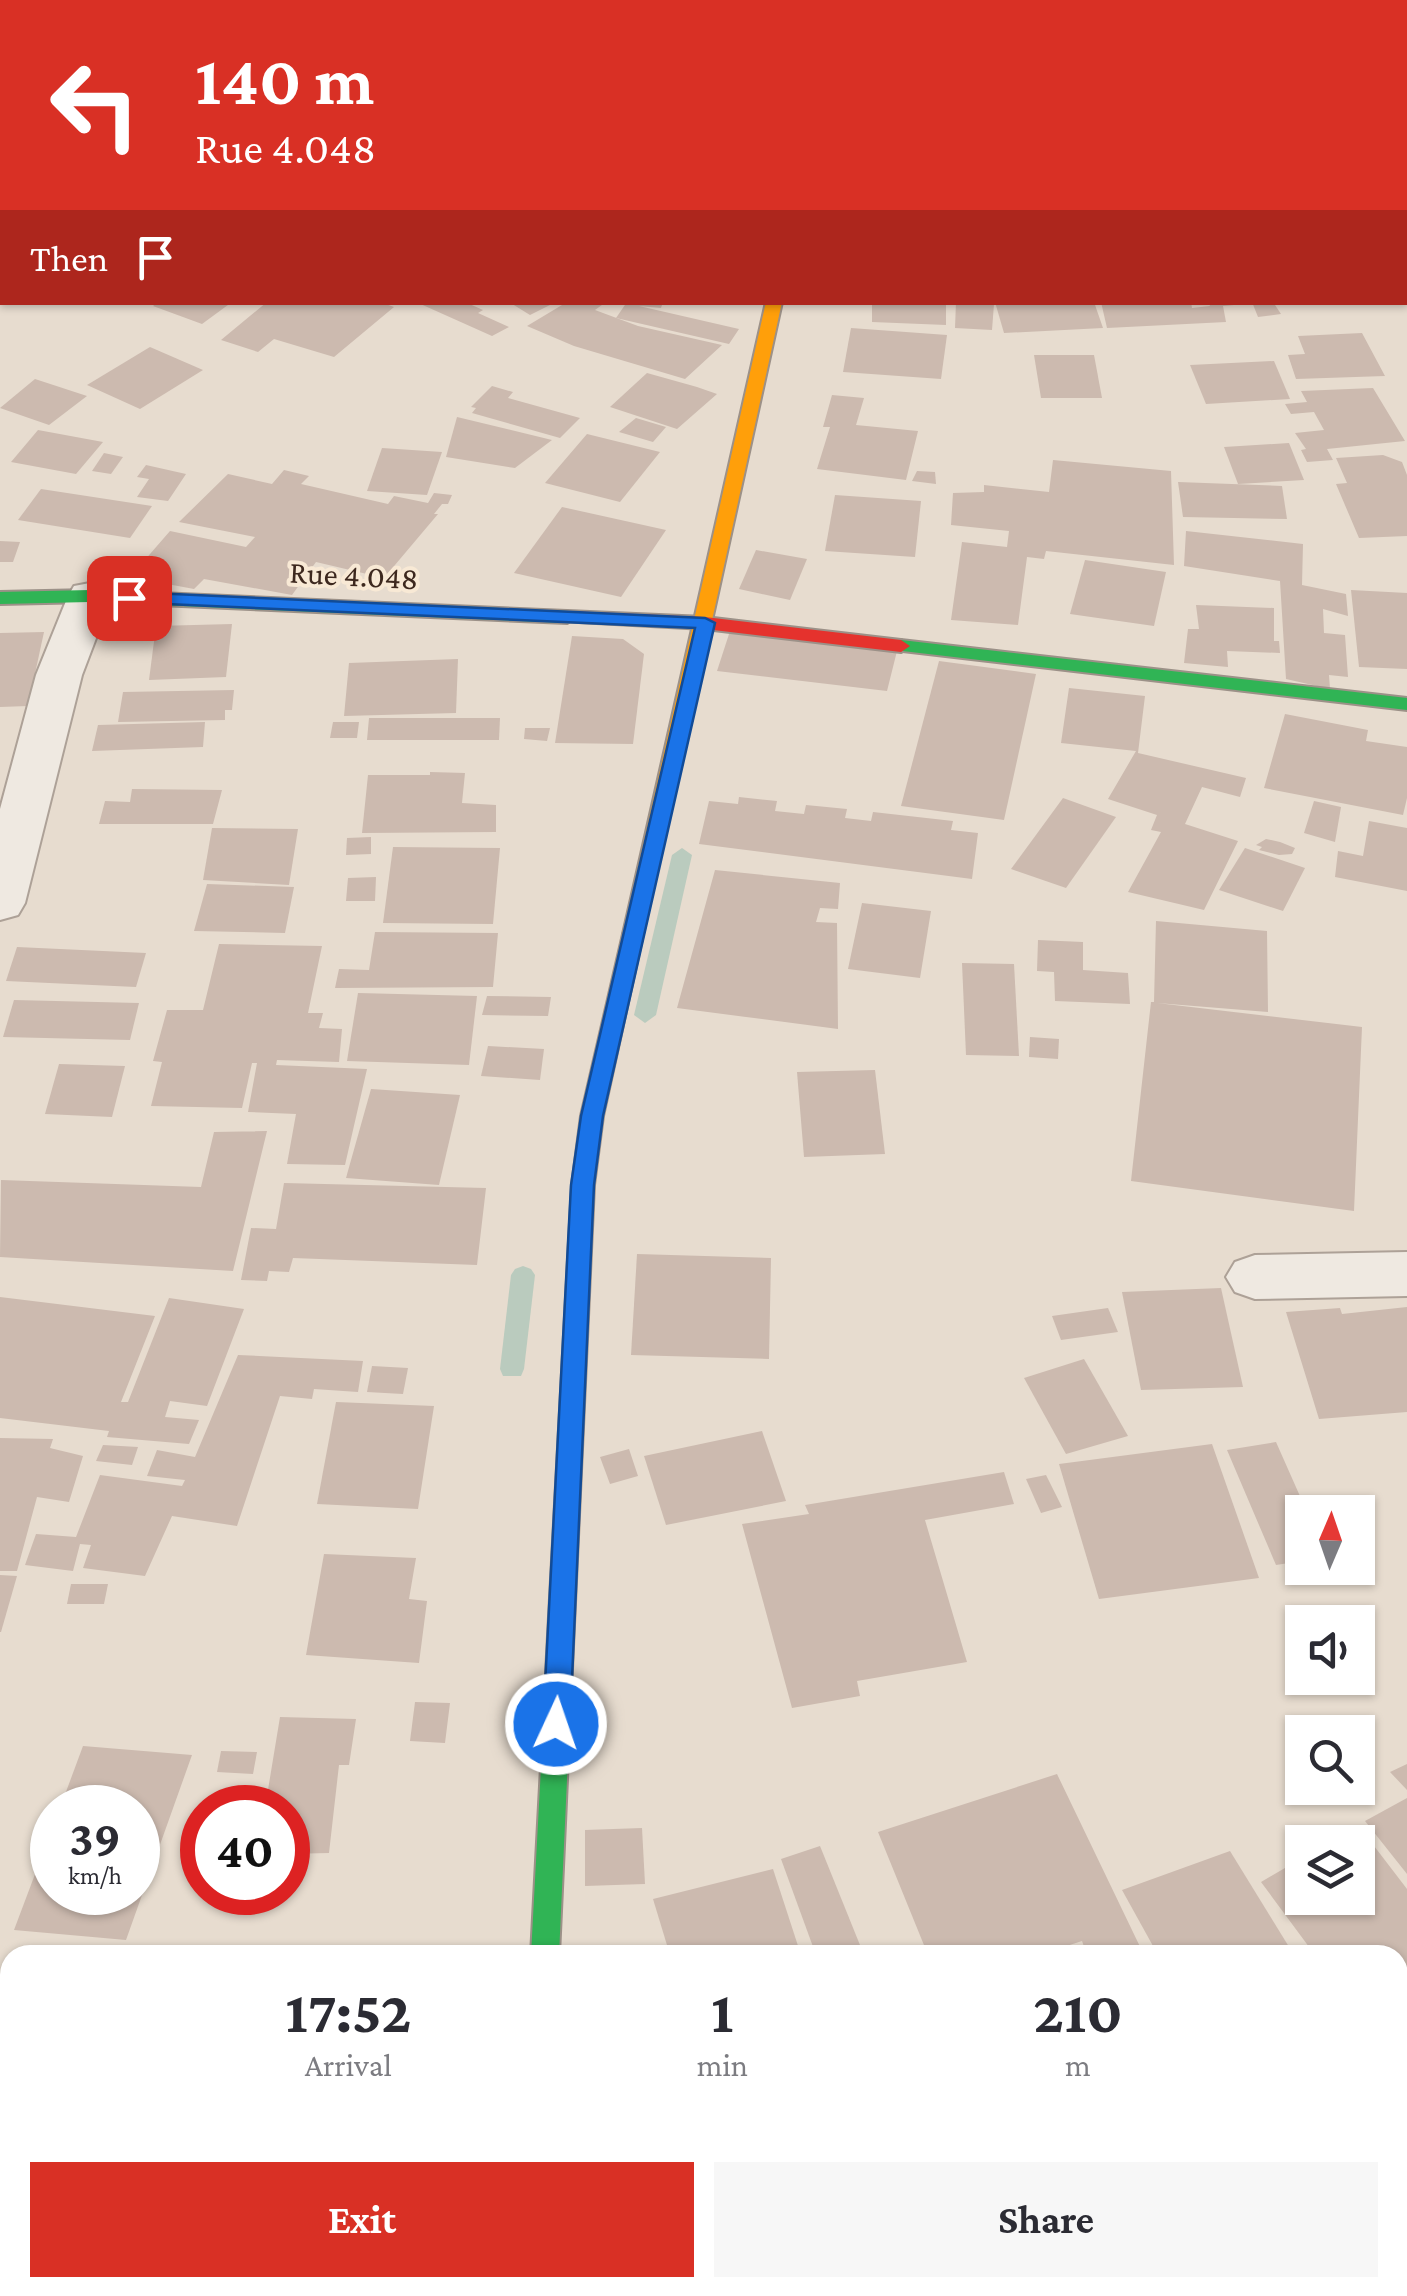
<!DOCTYPE html>
<html lang="en">
<head>
<meta charset="utf-8">
<style>
  :root { --surface:#fff; --page:#f7f7f7; --text:#2b2b33; --muted:#7c7c81; --accent:#d93025 }
  body { margin:0; font-family:"Crimson Pro",serif; background:var(--page); color:var(--text); height:100vh; display:flex; flex-direction:column; font-size:38px; white-space:nowrap }
  * { box-sizing:border-box; margin:0 }
  p { font-size:32px; color:var(--muted) }
  .icon { flex:none; width:55px; height:55px; fill:none; stroke:currentColor; stroke-width:2; stroke-linecap:round; stroke-linejoin:round }
  .map { position:relative; flex:1; overflow:hidden }
  .drawer { position:absolute; left:0px; top:1945px; width:1408px; height:352px; display:flex; flex-direction:column; background:var(--surface); border-radius:30px 30px 0 0; box-shadow:0 2px 8px #0004 }
  .drawer>* { flex:none }
  .top-card { position:absolute; left:0px; top:0px; width:1408px; height:305px; box-shadow:0 2px 8px #0004; background:#d93025; color:#fff; overflow:hidden }
  .needle { width:65px; rotate:2deg }
  .controls { position:absolute; left:1285px; top:1495px; display:grid; gap:20px }
  .controls a { display:grid; place-items:center; width:90px; height:90px; border-radius:0px; background:var(--surface); box-shadow:0 2px 8px #0004; font-size:50px }
  .speed { position:absolute; left:30px; top:1785px; display:flex; gap:20px; font-size:50px; font-weight:700; text-align:center }
  .speed>* { display:grid; place-content:center; width:130px; height:130px; border-radius:50%; background:var(--surface); box-shadow:0 2px 8px #0004; line-height:1 }
  .speed small { font-size:25px; font-weight:400 }
  .speed .limit { border:15px solid #d22; background:#fff; color:#111 }
  .pin { position:absolute; display:grid; place-items:center; width:85px; height:85px; color:#fff; margin:-42px; border-radius:20px; box-shadow:0 5px 15px #0006 }
  .me { position:absolute; width:110px; margin:-55px; rotate:3deg; stroke-linejoin:round; filter:drop-shadow(0 0 8px #0008) }
  .turn { display:flex; align-items:center; gap:35px; height:210px; padding:0 30px; font-size:45px }
  .turn .icon { width:130px; height:130px; stroke-width:2.5 }
  .turn b { display:block; font-size:70px; line-height:85px }
  .then { display:flex; align-items:center; height:95px; padding:0 30px; background:#0003; gap:20px; font-size:38px }
  .eta { display:flex; justify-content:space-evenly; align-items:center; height:170px; text-align:center }
  .eta b { font-size:60px; font-weight:700; line-height:70px }
  .cta { display:flex; gap:20px; margin-top:auto; padding:20px 30px }
  .cta a { flex:1; height:115px; border-radius:0px; background:var(--accent); color:#fff; font-size:40px; font-weight:700; line-height:115px; text-align:center }
  .cta a+a { background:var(--page); color:var(--text) }
  .map>svg:first-child { display:block }
</style>
</head>
<body>
<div class="map">
<svg width="1407" height="2296" viewBox="0 0 1407 2296">
  <rect width="100%" height="100%" fill="#e7dccf"/>
  <g fill="none" stroke-linecap="round" stroke-linejoin="round">
    <g fill="#bacbbe" fill-rule="evenodd">
      <polygon points="682,848 692,855 656,1015 645,1023 634,1015 672,855"/>
      <polygon points="523,1266 531,1269 535,1275 524,1369 521,1376 503,1376 500,1369 511,1275 515,1269"/>
    </g>
  </g>
  <g fill="#ccbaaf">
    <polygon points="158,302 232,302 202,324 153,306"/>
    <polygon points="267,302 380,302 394,307 334,357 274,339 258,352 221,340"/>
    <polygon points="416,302 465,302 483,310 478,313 509,327 492,336"/>
    <polygon points="509,302 556,302 530,315"/>
    <polygon points="567,302 606,302 595,310 638,326 722,345 685,379 574,346 527,326"/>
    <polygon points="627,302 663,302 661,308 639,306 739,329 729,344 616,318"/>
    <polygon points="872,302 946,302 946,325 872,322"/>
    <polygon points="956,302 994,304 992,330 955,328"/>
    <polygon points="995,302 1094,302 1103,328 1004,333"/>
    <polygon points="1101,302 1191,302 1192,308 1210,306 1208,302 1234,305 1223,306 1226,322 1107,328"/>
    <polygon points="1252,302 1273,302 1281,314 1258,317"/>
    <polygon points="851,328 947,335 941,379 843,372"/>
    <polygon points="1362,333 1385,376 1296,379 1288,355 1305,354 1298,336"/>
    <polygon points="150,347 203,370 140,409 87,385"/>
    <polygon points="1034,355 1094,355 1102,398 1041,398"/>
    <polygon points="1274,361 1290,399 1206,404 1190,365"/>
    <polygon points="647,373 697,387 717,394 677,429 610,407"/>
    <polygon points="35,379 87,396 49,425 0,408"/>
    <polygon points="492,386 513,392 508,398 580,418 560,438 472,413 476,408 471,407"/>
    <polygon points="1373,388 1405,441 1327,449 1333,460 1307,462 1301,450 1306,449 1295,433 1324,430 1314,412 1291,414 1285,404 1307,402 1301,391"/>
    <polygon points="832,395 864,398 856,425 918,431 906,480 817,469 830,427 823,427"/>
    <polygon points="457,417 552,440 515,468 446,457"/>
    <polygon points="636,418 666,427 653,442 619,432"/>
    <polygon points="38,430 103,442 76,474 11,462"/>
    <polygon points="587,434 660,452 620,502 545,483"/>
    <polygon points="1289,443 1304,480 1238,484 1224,447"/>
    <polygon points="382,448 442,452 427,495 367,491"/>
    <polygon points="104,453 123,457 111,474 92,471"/>
    <polygon points="1383,455 1402,462 1407,475 1407,536 1359,538 1336,484 1347,483 1336,458"/>
    <polygon points="1053,460 1171,471 1174,565 1046,551 1044,559 1027,557 1018,625 951,620 962,542 1007,547 1009,531 951,525 953,493 984,492 984,485 1049,492"/>
    <polygon points="146,465 186,474 168,501 137,497 149,479 137,477"/>
    <polygon points="284,470 309,476 301,484 388,504 394,496 428,503 434,493 452,495 448,504 442,504 434,514 438,514 384,578 316,562 292,595 204,579 194,589 130,577 170,531 246,547 255,537 179,522 228,474 272,484"/>
    <polygon points="917,471 935,472 936,484 912,481"/>
    <polygon points="1178,482 1282,486 1287,519 1183,517"/>
    <polygon points="41,489 152,506 130,538 18,520"/>
    <polygon points="835,495 921,501 915,557 825,551"/>
    <polygon points="562,507 666,530 621,597 514,573"/>
    <polygon points="1186,531 1303,544 1302,585 1346,594 1348,616 1323,609 1324,633 1345,635 1348,677 1329,675 1330,689 1286,679 1280,581 1184,566"/>
    <polygon points="0,541 20,542 13,562 0,562"/>
    <polygon points="756,550 807,559 790,600 739,589"/>
    <polygon points="1085,560 1166,572 1154,626 1070,614"/>
    <polygon points="1351,590 1407,593 1407,669 1359,667"/>
    <polygon points="1196,605 1274,608 1274,641 1279,641 1280,653 1227,651 1228,667 1184,663 1188,629 1199,629"/>
    <polygon points="232,624 226,677 149,680 156,626"/>
    <polygon points="730,631 897,651 887,691 717,671"/>
    <polygon points="44,632 28,706 0,707 0,633"/>
    <polygon points="572,636 623,639 644,654 633,744 555,743"/>
    <polygon points="458,659 456,713 344,716 349,663"/>
    <polygon points="939,661 1036,674 1004,820 901,806"/>
    <polygon points="1069,688 1145,696 1138,753 1246,778 1240,797 1202,787 1185,824 1238,841 1204,910 1128,892 1161,832 1151,830 1157,815 1108,799 1136,751 1061,743"/>
    <polygon points="234,690 232,710 225,710 225,720 118,722 123,692"/>
    <polygon points="1285,714 1368,730 1366,741 1407,747 1407,798 1403,815 1264,788"/>
    <polygon points="369,718 500,718 499,740 367,740"/>
    <polygon points="205,722 203,747 92,751 98,725"/>
    <polygon points="333,722 359,722 357,738 330,738"/>
    <polygon points="525,728 550,728 547,741 524,739"/>
    <polygon points="430,772 465,773 462,803 496,805 496,832 362,833 368,775 430,775"/>
    <polygon points="132,789 222,790 213,824 99,824 105,801 130,802"/>
    <polygon points="739,797 777,801 775,811 804,814 806,805 847,809 845,818 871,821 873,812 953,821 951,830 978,833 972,879 699,844 709,801 738,804"/>
    <polygon points="1063,798 1116,817 1066,888 1011,869"/>
    <polygon points="1314,801 1341,807 1335,842 1304,833"/>
    <polygon points="1369,821 1407,828 1407,891 1335,877 1338,851 1363,856"/>
    <polygon points="212,828 298,829 289,885 203,880"/>
    <polygon points="371,837 371,854 346,855 347,838"/>
    <polygon points="1266,839 1280,842 1295,848 1292,854 1279,855 1259,850 1262,847 1256,845"/>
    <polygon points="393,847 500,848 493,924 383,923"/>
    <polygon points="1245,848 1305,868 1283,911 1219,890"/>
    <polygon points="715,870 840,883 838,909 820,908 816,922 837,923 838,1029 677,1008"/>
    <polygon points="376,877 375,901 346,901 348,878"/>
    <polygon points="207,884 294,887 285,933 194,931"/>
    <polygon points="862,903 931,911 920,978 848,969"/>
    <polygon points="1156,921 1267,931 1268,1012 1157,1003 1362,1027 1354,1211 1131,1181 1151,1002 1154,1002"/>
    <polygon points="375,932 498,933 493,987 335,988 339,969 369,970"/>
    <polygon points="1038,940 1083,942 1083,970 1128,973 1130,1004 1055,1001 1054,972 1037,971"/>
    <polygon points="219,944 322,946 308,1013 323,1013 319,1028 342,1029 339,1062 277,1060 276,1065 367,1069 345,1165 287,1164 296,1114 248,1112 257,1063 252,1063 242,1108 151,1106 162,1062 153,1061 167,1010 203,1010"/>
    <polygon points="17,947 146,953 136,987 6,981"/>
    <polygon points="962,963 1014,964 1019,1056 966,1055"/>
    <polygon points="358,993 477,996 469,1065 347,1061"/>
    <polygon points="487,996 551,997 548,1016 482,1015"/>
    <polygon points="14,1000 139,1003 130,1040 3,1037"/>
    <polygon points="1030,1037 1059,1039 1058,1059 1029,1057"/>
    <polygon points="488,1046 544,1049 540,1080 481,1076"/>
    <polygon points="59,1064 125,1066 112,1117 45,1114"/>
    <polygon points="875,1070 885,1154 804,1157 797,1072"/>
    <polygon points="371,1089 460,1095 439,1185 346,1178"/>
    <polygon points="267,1131 233,1271 0,1257 1,1180 201,1187 214,1132"/>
    <polygon points="284,1183 486,1188 477,1265 293,1258 289,1272 269,1271 267,1281 241,1280 251,1228 276,1229"/>
    <polygon points="637,1254 771,1258 769,1359 631,1355"/>
    <polygon points="1221,1288 1243,1387 1141,1390 1122,1292"/>
    <polygon points="0,1297 155,1316 121,1402 128,1402 169,1298 244,1309 207,1406 170,1401 165,1417 199,1420 189,1444 107,1437 109,1431 0,1418"/>
    <polygon points="1407,1307 1407,1412 1319,1419 1286,1312 1340,1308 1342,1314"/>
    <polygon points="1108,1308 1118,1332 1061,1340 1052,1316"/>
    <polygon points="238,1355 363,1361 358,1392 314,1389 312,1399 280,1396 237,1526 172,1516 145,1576 83,1568 91,1545 80,1544 73,1571 25,1565 36,1534 76,1537 100,1475 182,1486 185,1480 147,1476 157,1450 195,1457"/>
    <polygon points="1084,1359 1128,1436 1066,1454 1024,1378"/>
    <polygon points="372,1366 408,1368 403,1394 367,1392"/>
    <polygon points="336,1402 434,1406 418,1509 317,1504"/>
    <polygon points="762,1431 786,1501 666,1525 644,1456"/>
    <polygon points="0,1438 53,1439 50,1448 83,1456 69,1502 37,1497 17,1571 0,1571"/>
    <polygon points="1276,1442 1307,1512 1302,1512 1302,1561 1276,1565 1227,1450"/>
    <polygon points="1212,1444 1259,1578 1099,1599 1059,1464"/>
    <polygon points="103,1445 138,1447 132,1465 96,1461"/>
    <polygon points="629,1449 638,1476 610,1484 600,1457"/>
    <polygon points="1004,1472 1014,1504 925,1520 967,1662 857,1681 860,1696 792,1708 742,1524 809,1514 805,1505"/>
    <polygon points="1046,1475 1062,1507 1041,1513 1026,1479"/>
    <polygon points="324,1554 416,1558 409,1599 427,1601 419,1663 306,1655"/>
    <polygon points="0,1575 17,1576 1,1632 0,1632"/>
    <polygon points="71,1584 108,1584 104,1604 67,1604"/>
    <polygon points="415,1702 450,1703 445,1743 410,1741"/>
    <polygon points="280,1717 356,1719 349,1765 339,1765 329,1853 288,1854 288,1808 265,1808"/>
    <polygon points="83,1746 192,1755 126,1940 14,1930 52,1829 52,1892 138,1892 138,1808 60,1808"/>
    <polygon points="221,1751 257,1752 253,1774 217,1772"/>
    <polygon points="1407,1764 1407,1790 1390,1772"/>
    <polygon points="1057,1774 1144,1955 1087,1955 1082,1941 1039,1955 928,1955 878,1832"/>
    <polygon points="1407,1798 1407,1874 1365,1821"/>
    <polygon points="1358,1825 1407,1889 1407,2012 1398,2018 1398,1955 1315,1955 1261,1882 1302,1858 1302,1898 1358,1898 1358,1842 1328,1842"/>
    <polygon points="642,1828 645,1884 585,1886 585,1830"/>
    <polygon points="820,1846 864,1955 816,1955 781,1859"/>
    <polygon points="1230,1851 1294,1955 1158,1955 1122,1890"/>
    <polygon points="773,1869 801,1955 670,1955 653,1899"/>
    <polygon points="0,2068 10,2069 10,2124 0,2124"/>
    <polygon points="10,2251 10,2288 37,2288 36,2296 0,2296 0,2252"/>
    <polygon points="230,2288 398,2288 397,2296 230,2296"/>
    <polygon points="1182,2288 1242,2288 1239,2296 1161,2296"/>
  </g>
  <g fill="none" stroke-linecap="round" stroke-linejoin="round">
    <defs>
      <g id="street">
        <polygon points="911,0 945,0 946,2 912,2"/>
        <polygon points="2,54 2,77 0,78 0,55"/>
        <polygon points="90,583 106,586 112,596 82,675 25,903 18,915 0,920 0,809 36,675 68,596 74,586"/>
        <polygon points="1407,1252 1407,1296 1255,1299 1235,1292 1226,1277 1235,1262 1255,1255"/>
        <polygon points="1407,2044 1407,2116 1398,2120 1398,2048"/>
        <polygon points="491,2288 567,2288 566,2296 490,2296"/>
        <polygon points="940,2288 1040,2288 1037,2296 937,2296"/>
      </g>
      <g id="fast">
        <polygon points="90,590 567,611 576,617 567,623 90,602 0,604 0,592"/>
        <polygon points="901,640 1407,698 1407,710 894,650 892,646"/>
        <polygon points="633,927 643,934 603,1116 594,1185 559,1955 531,1955 572,1185 581,1116 623,934"/>
      </g>
      <polygon id="slow" points="766,302 782,302 643,934 633,941 623,934"/>
      <polygon id="jam" points="567,611 705,617 901,640 910,646 901,652 705,629 560,621 558,617"/>
    </defs>
    <use href="#street" stroke="#ada197" stroke-width="4"/>
    <use href="#fast" stroke="#9c9188" stroke-width="4"/>
    <use href="#slow" stroke="#9c9188" stroke-width="4"/>
    <use href="#jam" stroke="#9c9188" stroke-width="4"/>
    <use href="#street" fill="#efe9e1" fill-rule="evenodd"/>
    <use href="#fast" fill="#30b455" fill-rule="evenodd"/>
    <use href="#slow" fill="#ff9f0a" fill-rule="evenodd"/>
    <use href="#jam" fill="#e5322d" fill-rule="evenodd"/>
  </g>
  <polygon fill="#1a73e8" stroke="#114b97" stroke-width="2.5" points="129,592 705,618 715,623 603,1116 594,1185 570,1724 566,1732 556,1736 547,1732 543,1724 571,1185 581,1116 695,628 122,602 119,598"/>
  <g text-anchor="middle" dominant-baseline="central" stroke-width="8" stroke-linejoin="round" paint-order="stroke">
    <g font-size="32" fill="#3d281e" stroke="#f8e9d5">
      <text transform="translate(354 575) rotate(3)">Rue 4.048</text>
    </g>
  </g>
</svg>
<div class="controls">
<a><svg class="needle" viewBox="-14 -14 28 28"><path d="M0-13l5 13h-10z" fill="#e53935"/><path d="M0 13l5-13h-10z" fill="#7c7c81"/></svg></a>
<a><svg class="icon" aria-label="sound" viewBox="0 0 24 24"><path d="M4 9h4l5-4v14l-5-4H4zM17 9q2 3 0 6"/></svg></a>
<a><svg class="icon" aria-label="search" viewBox="0 0 24 24"><circle cx="10" cy="10" r="6"/><path d="M15 15l6 6"/></svg></a>
<a><svg class="icon" aria-label="layers" viewBox="0 0 24 24"><path d="M12 4l9 5-9 5-9-5zM3 14l9 5 9-5"/></svg></a>
</div>
<div class="speed"><div>39<small>km/h</small></div><div class="limit">40</div></div>
<div class="pin" style="left:129px;top:598px;background:#d93025"><svg class="icon" aria-label="arrive" viewBox="0 0 24 24"><path d="M6 21V4h12l-3 4 3 4H6"/></svg></div>
<svg class="me" style="left:556px;top:1724px" viewBox="-20 -20 40 40"><circle r="17" fill="#1a73e8" stroke="#fff" stroke-width="3"/><path d="M0-11L8 9 0 5-8 9z" fill="#fff"/></svg>
<div class="top-card">
<div class="turn"><svg class="icon" aria-label="left" viewBox="0 0 24 24"><path d="M17 20v-9H6M10 6l-5 5 5 5"/></svg><div><b>140 m</b>Rue 4.048</div></div>
<div class="then">Then<svg class="icon" aria-label="arrive" viewBox="0 0 24 24"><path d="M6 21V4h12l-3 4 3 4H6"/></svg></div>
</div>
<section class="drawer">
<div class="eta">
<div><b>17:52</b><p>Arrival</p></div>
<div><b>1</b><p>min</p></div>
<div><b>210</b><p>m</p></div>
</div>
<div class="cta"><a>Exit</a><a>Share</a></div>
</section>
</div>
</body>
</html>
